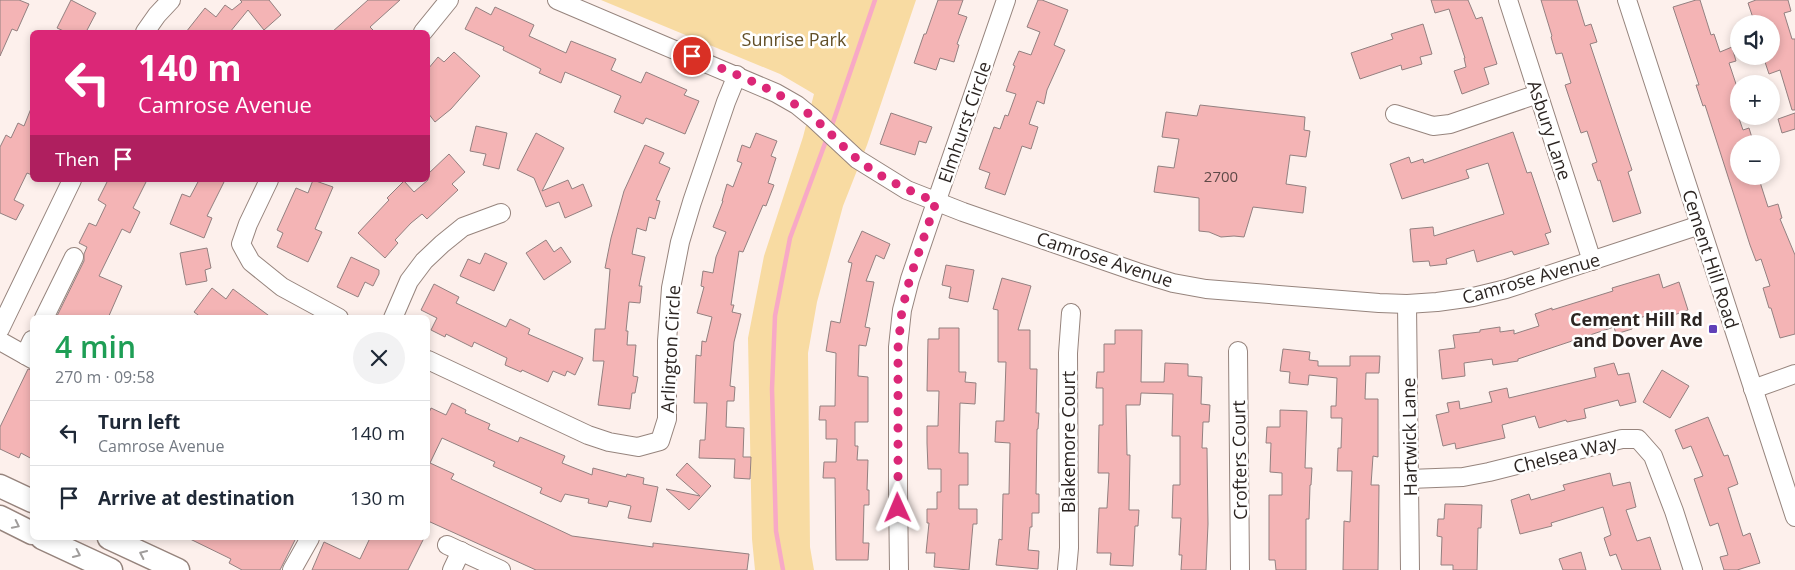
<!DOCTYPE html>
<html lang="en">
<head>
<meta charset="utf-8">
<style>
  :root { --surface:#fff; --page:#f2f2f3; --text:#1f2937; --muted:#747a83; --line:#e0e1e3 }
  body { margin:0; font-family:"Open Sans",sans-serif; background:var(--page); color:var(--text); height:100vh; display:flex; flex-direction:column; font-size:19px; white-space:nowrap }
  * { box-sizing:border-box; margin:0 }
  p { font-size:16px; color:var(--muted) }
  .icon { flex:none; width:28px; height:28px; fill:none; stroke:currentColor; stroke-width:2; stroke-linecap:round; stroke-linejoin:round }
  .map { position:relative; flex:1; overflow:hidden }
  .details { position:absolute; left:30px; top:315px; width:400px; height:225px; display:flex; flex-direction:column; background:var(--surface); border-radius:8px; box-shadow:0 2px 8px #0003 }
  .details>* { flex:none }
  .hud { position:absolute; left:30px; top:30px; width:400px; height:152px; border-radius:8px; box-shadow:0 2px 8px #0003; background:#db2777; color:#fff; overflow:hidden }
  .fabs { position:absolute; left:1730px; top:15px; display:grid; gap:10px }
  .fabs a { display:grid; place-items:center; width:50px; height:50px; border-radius:50%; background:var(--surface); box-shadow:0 2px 8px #0003; font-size:25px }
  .pin { position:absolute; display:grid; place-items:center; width:42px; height:42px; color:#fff; margin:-21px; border:2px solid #fff; border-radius:50%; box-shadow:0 1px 5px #0007 }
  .me { position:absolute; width:55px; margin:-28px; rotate:359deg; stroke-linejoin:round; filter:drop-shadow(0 0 4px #0008) }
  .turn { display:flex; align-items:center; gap:18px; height:105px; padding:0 25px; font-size:22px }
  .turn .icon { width:65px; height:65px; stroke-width:2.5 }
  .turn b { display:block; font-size:35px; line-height:42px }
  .then { display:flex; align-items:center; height:48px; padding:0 25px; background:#0003; gap:10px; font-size:19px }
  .round { display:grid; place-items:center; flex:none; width:52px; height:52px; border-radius:26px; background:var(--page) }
  .summary { display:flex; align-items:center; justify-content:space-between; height:85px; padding:0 25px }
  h1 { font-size:30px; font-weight:600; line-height:38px; color:#1e9e55 }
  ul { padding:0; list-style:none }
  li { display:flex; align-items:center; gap:15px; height:65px; padding:0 25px; border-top:1px solid var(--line) }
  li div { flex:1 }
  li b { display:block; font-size:19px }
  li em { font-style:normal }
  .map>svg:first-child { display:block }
</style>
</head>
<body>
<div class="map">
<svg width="1795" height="570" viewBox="0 0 1795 570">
  <rect width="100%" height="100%" fill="#fdf0ec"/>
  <polygon fill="#f8dba2" points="601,0 916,0 867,145 843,206 817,302 808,353 810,547 814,570 755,570 752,539 748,338 764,256 803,137 814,94 780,74"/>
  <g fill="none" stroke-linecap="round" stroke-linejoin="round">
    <g stroke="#f8a9c6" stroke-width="4.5">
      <polyline points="831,128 875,0"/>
      <polyline points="783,570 776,531 772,389 775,316 790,238 827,138"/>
    </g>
  </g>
  <g fill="#f4b4b5" stroke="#938080">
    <polygon points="0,0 19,0 29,4 17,31 12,29 0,56"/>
    <polygon points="71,0 96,13 86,32 66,32 57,28"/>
    <polygon points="240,0 269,0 281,15 264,30 248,10 230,32 186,32 205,8 216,17 225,5 232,10 242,2"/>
    <polygon points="368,0 400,0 370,27 375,32 332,32"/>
    <polygon points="938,0 963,0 958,14 967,17 957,44 959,45 954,62 940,58 936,70 914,63 924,34 926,34"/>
    <polygon points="1038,0 1042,0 1068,10 1054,45 1065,50 1047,90 1044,104 1037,101 1029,124 1038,127 1031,149 1022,146 1005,195 985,188 990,173 979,169 994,127 1000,129 1005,115 1008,116 1016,94 1006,91 1015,66 1013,65 1019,51 1031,55 1040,32 1027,27"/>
    <polygon points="1431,0 1468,0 1476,19 1482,17 1497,64 1484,68 1489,84 1462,94 1454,71 1466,67 1464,58 1465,58 1449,9 1435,13"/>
    <polygon points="1541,0 1577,0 1585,26 1591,24 1597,42 1590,44 1632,170 1628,172 1641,213 1613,222 1600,180 1598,181 1592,164 1597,162 1587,131 1581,133 1565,85 1571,83 1562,53 1556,54 1551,37 1552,36"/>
    <polygon points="1696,0 1700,0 1711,35 1714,34 1720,52 1732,47 1736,61 1729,63 1739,93 1739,106 1735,107 1743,130 1749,128 1753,141 1739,144 1739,176 1758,176 1768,207 1778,204 1782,218 1780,219 1795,255 1795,334 1780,338 1771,308 1769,308 1763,288 1770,286 1761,259 1756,261 1750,245 1705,105 1703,106 1696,85 1699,85 1673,7"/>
    <polygon points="1756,0 1788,0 1791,11 1784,13 1792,39 1795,39 1795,110 1792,110 1780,70 1769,74 1763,56 1771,56 1771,24 1755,24 1748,3"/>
    <polygon points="476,7 491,15 495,7 534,25 529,36 566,53 571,41 616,59 611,70 641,83 646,72 687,90 684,95 699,101 685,134 646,118 643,124 614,112 621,96 565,72 561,83 539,73 541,69 503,50 504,47 465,29"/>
    <polygon points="1423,24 1432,54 1420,57 1422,64 1402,70 1401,65 1360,79 1351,53 1393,39 1391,34"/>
    <polygon points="454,52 480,76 451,109 435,122 428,113 428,69 438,57 444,62"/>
    <polygon points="1200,105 1305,117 1304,130 1310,131 1306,157 1290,155 1286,184 1306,187 1303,213 1253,207 1244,237 1234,236 1221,237 1209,232 1199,231 1199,198 1154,192 1158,166 1174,168 1179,139 1162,137 1166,112 1197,116"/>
    <polygon points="32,106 32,175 27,173 14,200 24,205 16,220 0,213 0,147 6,135 11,138 18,123 24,126"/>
    <polygon points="891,113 932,127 926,143 919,141 915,155 880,144"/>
    <polygon points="1795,113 1795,129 1782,133 1778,119"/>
    <polygon points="476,126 507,133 499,169 483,165 486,154 470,151"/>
    <polygon points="1513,132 1527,173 1531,172 1551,232 1545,234 1549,244 1514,255 1512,251 1477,262 1474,250 1446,259 1447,264 1430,266 1429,261 1413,262 1410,229 1433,227 1434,236 1504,214 1488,163 1466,170 1469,178 1402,199 1390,164 1409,157 1411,163 1423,159 1424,163"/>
    <polygon points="536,133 564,148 542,191 568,180 572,189 583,184 592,206 565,218 559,202 546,207 534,178 517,170"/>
    <polygon points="756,133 777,141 771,156 776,158 768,183 774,185 766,206 763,205 743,252 739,251 731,305 734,305 732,312 741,314 734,342 730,386 735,387 734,401 727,401 726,427 744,428 743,457 751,457 750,479 734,478 735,459 699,458 700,440 705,440 707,403 694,403 696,355 701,356 702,341 706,342 712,317 697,313 704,287 701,286 703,271 713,273 716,257 726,232 713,227 723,201 722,201 727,184 733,187 742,163 737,161 742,145 750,148"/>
    <polygon points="645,145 664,153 659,163 670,168 656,200 660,201 655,219 649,217 646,231 637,228 632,254 645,257 639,286 642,286 640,303 629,302 626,331 628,331 627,345 636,345 633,376 638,377 635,393 632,393 630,409 598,405 604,361 593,361 595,329 605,329 610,269 605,268 611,238 624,191"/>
    <polygon points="449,154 465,172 452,184 458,190 427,219 422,214 411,223 395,240 398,243 385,258 358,233 389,200 387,198 404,181 414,192 428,180 428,174"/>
    <polygon points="108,180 147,180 133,208 140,212 130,233 122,229 99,276 122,286 108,318 56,318 84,261 84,254 87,247 79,243 89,223 96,226 106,205 98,200"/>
    <polygon points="199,180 225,180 207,216 212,218 204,238 170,224 182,194 190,197"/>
    <polygon points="313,180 333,187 315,229 322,232 308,262 277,247 283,233 277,230 296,188 308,193"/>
    <polygon points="862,231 890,244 884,259 876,255 866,281 874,282 865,327 870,328 866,346 859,345 858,376 868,377 868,422 855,422 855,446 858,446 857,460 868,460 867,490 869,490 869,505 864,505 863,543 869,543 868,560 836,560 835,478 823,478 824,462 836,462 837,439 826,439 826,420 819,420 820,406 835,406 836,353 826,351 831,321 840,323 852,263 848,262"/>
    <polygon points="546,240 554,252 561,247 571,262 544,280 526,253"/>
    <polygon points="207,248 211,268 205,270 207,281 186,285 180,253"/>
    <polygon points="485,253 507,263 494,291 460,276 468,259 480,264"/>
    <polygon points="351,257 379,270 379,274 373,286 365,282 358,297 337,287"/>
    <polygon points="946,265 974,270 968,302 949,298 951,287 942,285"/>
    <polygon points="1659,274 1663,288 1679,282 1688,310 1657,321 1655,313 1630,321 1632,329 1616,334 1614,327 1518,359 1518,361 1493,365 1492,359 1464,363 1465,376 1442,379 1439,350 1455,348 1453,335 1480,332 1480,330 1500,327 1500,332 1514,330 1514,334 1539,326 1535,314 1552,308 1552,310 1613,291 1612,288"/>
    <polygon points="1002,278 1031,286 1018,330 1030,330 1030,369 1037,369 1036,413 1039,413 1038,429 1037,429 1036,494 1039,494 1039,513 1032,513 1032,527 1030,527 1028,550 1039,551 1038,569 996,565 999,539 1002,540 1003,494 1009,494 1010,443 995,442 996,421 1004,421 1006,362 998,362 998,310 993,309"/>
    <polygon points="434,284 459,297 456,303 506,327 510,319 530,329 528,334 583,358 575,375 567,371 565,376 553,371 548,382 522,370 521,372 505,365 507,358 474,342 472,347 446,334 445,337 431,330 437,318 421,310"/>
    <polygon points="212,288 226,299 233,289 272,318 202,318 194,312"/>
    <polygon points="939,328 959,328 959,372 966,372 965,382 976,383 975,404 960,403 959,453 968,453 968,485 959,485 959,509 977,509 977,524 973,524 969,570 934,567 935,553 926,553 929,523 927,523 927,509 937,509 937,492 941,492 941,469 928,469 927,443 927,426 938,426 939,391 927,391 928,339 939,339"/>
    <polygon points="1115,330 1142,330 1141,382 1164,382 1165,363 1188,364 1188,376 1202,377 1201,404 1210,405 1209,422 1203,422 1202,448 1207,448 1208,524 1206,570 1181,570 1182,555 1179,555 1181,518 1172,518 1173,485 1180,485 1180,436 1172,436 1173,394 1141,393 1140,405 1126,405 1127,455 1130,455 1129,510 1139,510 1138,526 1135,526 1133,566 1110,565 1111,553 1097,553 1099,508 1107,508 1109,473 1098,473 1099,425 1103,425 1103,388 1096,388 1097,372 1104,372 1104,344 1115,344"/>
    <polygon points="1283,349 1310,352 1309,360 1318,361 1318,366 1350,366 1350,356 1380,356 1379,373 1366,373 1365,399 1378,399 1378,457 1373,456 1371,485 1379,485 1378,570 1343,570 1344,521 1350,522 1352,471 1337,471 1338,448 1341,448 1342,418 1331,418 1331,406 1336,406 1337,378 1309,375 1308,385 1289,383 1290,372 1280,371"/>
    <polygon points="1614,363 1618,375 1629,373 1636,402 1620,406 1618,400 1584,409 1586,418 1567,422 1566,420 1539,428 1535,416 1502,425 1505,438 1456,449 1455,443 1443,446 1436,415 1449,412 1447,403 1459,401 1460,409 1492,402 1489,392 1507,388 1509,398 1596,377 1594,368"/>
    <polygon points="28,369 32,370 32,459 21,453 19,458 0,449 0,427"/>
    <polygon points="1662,370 1689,386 1670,418 1643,402"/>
    <polygon points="452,403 466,410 465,413 490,424 488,429 518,442 520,437 565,456 562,463 592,475 593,468 626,477 627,474 644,478 643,484 658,487 651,522 628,518 631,506 609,501 607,507 588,503 589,499 565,494 561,502 540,493 542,488 493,466 495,462 442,438 430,463 454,474 451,479 572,536 653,547 653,543 749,554 747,570 536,570 428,521 428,415 431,408 446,415"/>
    <polygon points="1280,410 1307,411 1305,468 1312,468 1311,485 1310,485 1309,519 1306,519 1306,570 1276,570 1275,560 1269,560 1269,495 1282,495 1282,473 1270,472 1271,443 1266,443 1267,427 1280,427"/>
    <polygon points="1708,417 1724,456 1728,455 1738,484 1728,488 1743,536 1750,533 1760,563 1737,570 1724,570 1720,557 1728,555 1718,523 1710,526 1694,479 1703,476 1691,446 1683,449 1675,430"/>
    <polygon points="687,463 711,486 689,510 666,489 700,496 676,475"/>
    <polygon points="1610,473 1613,486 1630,482 1636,507 1626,510 1637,541 1650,537 1661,570 1622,570 1616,554 1610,556 1604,538 1611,535 1603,507 1551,523 1552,526 1520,534 1511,500 1529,494 1531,500 1565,490 1563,485"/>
    <polygon points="1445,504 1482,505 1481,528 1478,528 1477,570 1453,570 1453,565 1441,565 1442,537 1437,536 1438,519 1444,519"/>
    <polygon points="188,538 296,538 280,570 242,570 229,563 231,559"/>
    <polygon points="370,538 424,538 408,570 312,570 324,542 360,559"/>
    <polygon points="1581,552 1586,570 1563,570 1559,559"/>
  </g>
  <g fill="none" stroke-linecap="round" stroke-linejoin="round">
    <defs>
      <g id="minor">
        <polyline points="557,0 776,93 797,105 813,118 857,159 907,190 963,212 1137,272 1173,283 1206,289 1379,303 1407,304 1437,302 1473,297 1506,289 1700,225"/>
        <polyline points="1508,0 1592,261"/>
        <polyline points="1627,0 1795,517"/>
        <polyline points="145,32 157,15 171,0"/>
        <polyline points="423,32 449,0"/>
        <polyline points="1395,114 1433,126 1450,124 1538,94"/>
        <polyline points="269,180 248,224 241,244 251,262 282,287 339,318"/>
        <polyline points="1407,304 1410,570"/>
        <polyline points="44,318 74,257"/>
        <polyline points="393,318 409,281 424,261 442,244 463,227 501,213"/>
        <polyline points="0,329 72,180"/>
        <polyline points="0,341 32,359"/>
        <polyline points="1238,351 1240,570"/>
        <polyline points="25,355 32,340"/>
        <polyline points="428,360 588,435 609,442 638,447 660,441 667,419 667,341 671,288 680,242 692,202 726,102 737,75"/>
        <polyline points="1753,389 1795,374"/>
        <polyline points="1409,479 1463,477 1489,472 1622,439 1638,439 1653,456 1674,511 1693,570"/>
        <polyline points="447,545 501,570"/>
        <polyline points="292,570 310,538"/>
        <polyline points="452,570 461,551"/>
        <polyline points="899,570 898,489 898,347 902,310 910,279 929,223 1006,0"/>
        <polyline points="1067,570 1069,548 1068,353 1071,313"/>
      </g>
      <g id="major">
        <polyline points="0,486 32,501"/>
        <polyline points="0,517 32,533"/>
        <polyline points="42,538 111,570"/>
        <polyline points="109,538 178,570"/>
      </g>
    </defs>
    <use href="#minor" stroke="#96847d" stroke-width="20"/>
    <use href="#major" stroke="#96847d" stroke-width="25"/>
    <use href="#minor" stroke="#fff" stroke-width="18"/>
    <use href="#major" stroke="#fff" stroke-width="22"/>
  </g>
  <defs><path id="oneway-chevron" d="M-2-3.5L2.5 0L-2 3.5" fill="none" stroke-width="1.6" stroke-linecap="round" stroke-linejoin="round" transform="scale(1.25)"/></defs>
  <g stroke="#a09d9c">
    <use href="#oneway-chevron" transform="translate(16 525) rotate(26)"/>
    <use href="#oneway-chevron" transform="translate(77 554) rotate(25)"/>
    <use href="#oneway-chevron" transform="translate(143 554) rotate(-155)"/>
  </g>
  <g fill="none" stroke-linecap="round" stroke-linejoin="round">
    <path stroke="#db2777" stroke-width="9" stroke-dasharray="0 16.2" d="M692,56C727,71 764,84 796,105C819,119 836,141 856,158C880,178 908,190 936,202L910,278L902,310L898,348V508"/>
  </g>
  <rect fill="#6040b8" stroke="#fff" stroke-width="2" x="1708" y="324" width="10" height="10" rx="2.5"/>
  <g text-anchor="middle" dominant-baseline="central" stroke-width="5" stroke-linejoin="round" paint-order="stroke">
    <g font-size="15" fill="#5e4947">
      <text x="1221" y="176">2700</text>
    </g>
    <g font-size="18" fill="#635028" stroke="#fff">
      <text x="794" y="39">Sunrise Park</text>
    </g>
    <g font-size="18" fill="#2c2522" stroke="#fff">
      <text transform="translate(964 122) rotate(-71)">Elmhurst Circle</text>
      <text transform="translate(1550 130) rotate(72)">Asbury Lane</text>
      <text transform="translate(1105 259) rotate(18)">Camrose Avenue</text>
      <text transform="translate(1711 259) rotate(72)">Cement Hill Road</text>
      <text transform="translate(1531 278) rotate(-16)">Camrose Avenue</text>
      <text transform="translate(670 349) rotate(-87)">Arlington Circle</text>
      <text transform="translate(1409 437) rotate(-91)">Hartwick Lane</text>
      <text transform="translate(1068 442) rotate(-90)">Blakemore Court</text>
      <text transform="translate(1565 454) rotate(-14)">Chelsea Way</text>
      <text transform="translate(1239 460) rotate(-91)">Crofters Court</text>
    </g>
    <g font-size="18" font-weight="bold" fill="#2c2522" stroke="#fff" text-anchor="end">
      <text x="1703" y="319">Cement Hill Rd<tspan x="1703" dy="21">and Dover Ave</tspan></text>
    </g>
  </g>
</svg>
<div class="fabs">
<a><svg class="icon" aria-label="sound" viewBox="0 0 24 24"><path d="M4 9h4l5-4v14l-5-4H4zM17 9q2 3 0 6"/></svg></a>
<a>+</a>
<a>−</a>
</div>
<div class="pin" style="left:692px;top:56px;background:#d93025"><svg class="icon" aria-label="arrive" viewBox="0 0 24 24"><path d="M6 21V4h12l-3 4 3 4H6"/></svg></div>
<svg class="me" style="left:898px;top:508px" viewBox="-20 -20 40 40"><path d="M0-17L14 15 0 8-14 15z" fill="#db2777" stroke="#fff" stroke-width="4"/></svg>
<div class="hud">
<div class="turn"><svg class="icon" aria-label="left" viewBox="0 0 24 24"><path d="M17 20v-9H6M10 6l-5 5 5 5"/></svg><div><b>140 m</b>Camrose Avenue</div></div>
<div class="then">Then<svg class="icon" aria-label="arrive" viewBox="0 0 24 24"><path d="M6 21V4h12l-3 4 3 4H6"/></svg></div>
</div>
<section class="details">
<div class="summary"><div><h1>4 min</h1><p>270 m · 09:58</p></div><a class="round"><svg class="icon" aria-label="close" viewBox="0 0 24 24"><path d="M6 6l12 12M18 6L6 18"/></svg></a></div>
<ul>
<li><svg class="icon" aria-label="left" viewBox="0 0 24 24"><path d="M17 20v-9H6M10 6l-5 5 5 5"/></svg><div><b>Turn left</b><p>Camrose Avenue</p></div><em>140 m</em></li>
<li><svg class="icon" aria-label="arrive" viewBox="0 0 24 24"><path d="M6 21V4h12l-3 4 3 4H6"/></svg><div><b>Arrive at destination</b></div><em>130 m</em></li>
</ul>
</section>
</div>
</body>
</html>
